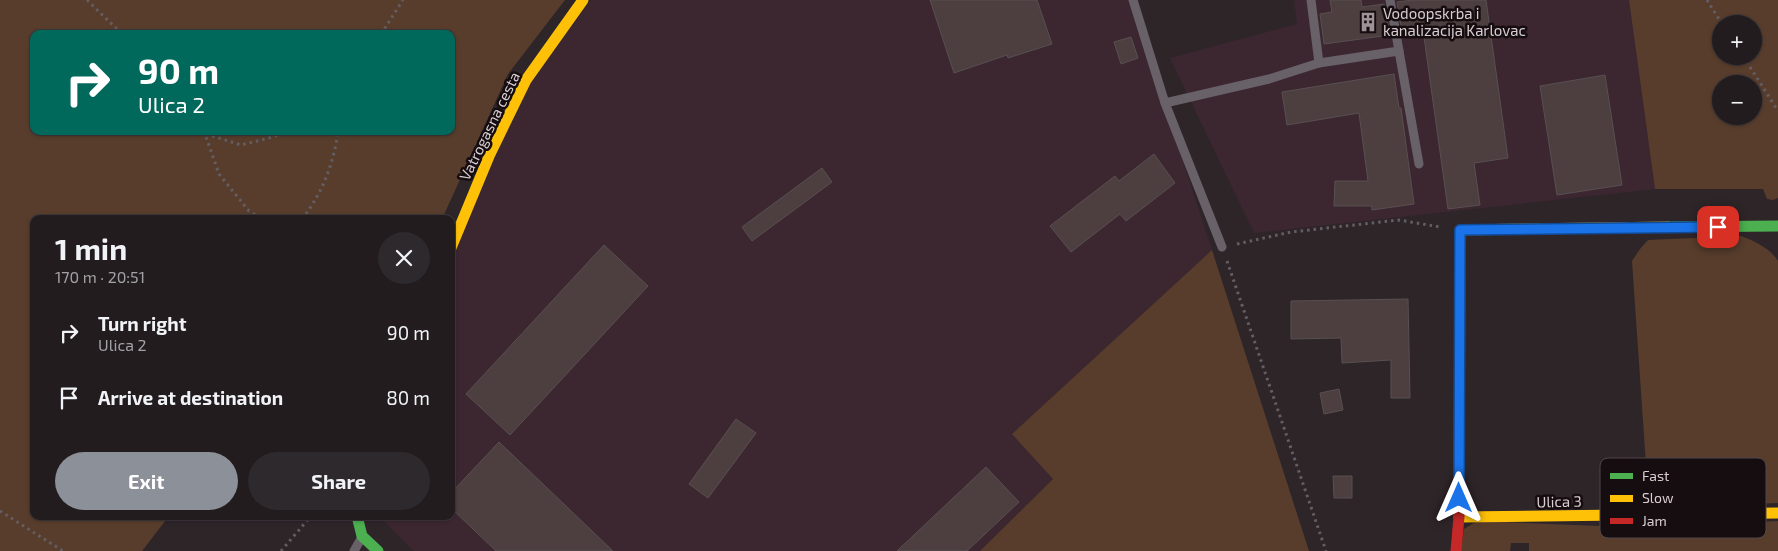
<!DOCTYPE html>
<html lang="en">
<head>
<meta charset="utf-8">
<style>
  :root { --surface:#221c1f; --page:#2e292c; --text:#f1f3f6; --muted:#a2a1a4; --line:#3f3a3d; --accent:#8c9099 }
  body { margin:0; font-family:"Exo 2",sans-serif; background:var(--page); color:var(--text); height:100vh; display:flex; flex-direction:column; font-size:19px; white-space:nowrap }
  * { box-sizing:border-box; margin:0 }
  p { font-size:16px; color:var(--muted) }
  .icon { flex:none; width:28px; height:28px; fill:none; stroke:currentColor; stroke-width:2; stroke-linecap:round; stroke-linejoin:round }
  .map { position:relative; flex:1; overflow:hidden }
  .panel { position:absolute; left:30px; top:215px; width:425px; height:305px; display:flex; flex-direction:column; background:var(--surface); border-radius:10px; box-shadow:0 1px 4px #0004,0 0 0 1px var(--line) }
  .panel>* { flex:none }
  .hud { position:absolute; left:30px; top:30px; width:425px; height:105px; border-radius:10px; box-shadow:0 1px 4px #0004,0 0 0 1px var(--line); background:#00695c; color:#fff; overflow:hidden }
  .fabs { position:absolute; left:1712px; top:15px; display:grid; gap:10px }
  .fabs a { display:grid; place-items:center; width:50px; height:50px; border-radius:50%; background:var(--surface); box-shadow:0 1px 4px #0004,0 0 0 1px var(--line); font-size:25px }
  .pin { position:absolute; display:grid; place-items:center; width:42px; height:42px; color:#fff; margin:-21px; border-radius:10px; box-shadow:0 2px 8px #0006 }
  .me { position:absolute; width:55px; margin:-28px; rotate:0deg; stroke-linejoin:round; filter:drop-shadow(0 0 4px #0008) }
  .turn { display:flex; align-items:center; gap:18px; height:105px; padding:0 25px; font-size:22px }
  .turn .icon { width:65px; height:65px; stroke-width:2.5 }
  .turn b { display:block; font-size:35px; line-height:42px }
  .round { display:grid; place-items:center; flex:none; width:52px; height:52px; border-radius:26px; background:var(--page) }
  .head { display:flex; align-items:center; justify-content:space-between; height:85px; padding:0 25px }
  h1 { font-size:30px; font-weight:700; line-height:38px }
  .cta { display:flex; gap:10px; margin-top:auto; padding:10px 25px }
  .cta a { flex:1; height:58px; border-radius:30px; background:var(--accent); color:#fff; font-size:20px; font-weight:700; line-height:58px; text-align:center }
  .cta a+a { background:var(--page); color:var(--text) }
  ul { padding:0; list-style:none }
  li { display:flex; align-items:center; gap:15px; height:65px; padding:0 25px }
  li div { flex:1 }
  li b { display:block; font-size:19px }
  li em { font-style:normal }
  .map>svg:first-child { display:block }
</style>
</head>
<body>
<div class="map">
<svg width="1778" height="551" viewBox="0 0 1778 551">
  <rect width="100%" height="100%" fill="#2e2529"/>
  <g fill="#3c2731">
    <polygon points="591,0 1130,0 1212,250 1013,433 1053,479 980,551 414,551 379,516 451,516 451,263 494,159 532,80"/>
    <polygon points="1294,0 1629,0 1655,189 1254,233 1170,58 1297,24"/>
  </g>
  <g fill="#583d2c" fill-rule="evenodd">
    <path d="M0,0H565L508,74L442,219H34V516H169L142,551H0ZM34,34H451V131H34Z"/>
    <path d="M1629,0H1778V198L1773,200L1767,199L1763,189H1655ZM1721,24H1754V56H1721ZM1721,84H1754V116H1721Z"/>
    <path d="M1741,236C1754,241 1770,248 1778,261V503L1649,508L1632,261L1640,249L1648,240Z"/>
    <polygon points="1212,250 1309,551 980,551 1053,479 1012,434"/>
    <polygon points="1477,521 1650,528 1778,521 1778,551 1529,551 1529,543 1511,543 1510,551 1461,551 1464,529"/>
  </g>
  <g fill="#4d3e3f" stroke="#585052">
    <polygon points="930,0 1037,0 1052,44 1008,58 1007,55 954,73"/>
    <polygon points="1330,0 1361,0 1362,7 1384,4 1390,35 1324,44 1320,14 1332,12"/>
    <polygon points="1413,0 1486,0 1508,158 1474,163 1480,205 1448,209 1423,30 1402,33 1397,2"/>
    <polygon points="1131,37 1138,58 1121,64 1114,42"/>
    <polygon points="1394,74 1399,108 1401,108 1414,204 1372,210 1372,206 1334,206 1335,181 1368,181 1359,113 1287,125 1282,92"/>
    <polygon points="1605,75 1622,185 1557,195 1540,86"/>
    <polygon points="1154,154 1175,183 1126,221 1120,214 1071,252 1050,226 1115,176 1119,181"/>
    <polygon points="822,168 832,182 752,241 742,227"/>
    <polygon points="604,245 648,286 510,435 466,394"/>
    <polygon points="1408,299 1410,398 1391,398 1391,360 1342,363 1341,338 1291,339 1291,301"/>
    <polygon points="1339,389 1343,410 1324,414 1320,393"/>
    <polygon points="736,419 756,433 708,498 689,484"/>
    <polygon points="499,442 613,551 496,551 451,508 451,493"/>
    <polygon points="986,467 1019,502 967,551 897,551"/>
    <polygon points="1333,476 1352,476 1352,498 1334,498"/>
  </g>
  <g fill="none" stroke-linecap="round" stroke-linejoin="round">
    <g stroke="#645e63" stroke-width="3" stroke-dasharray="2.5 4" stroke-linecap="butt">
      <polyline points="87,0 122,34"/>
      <polyline points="1707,0 1722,24"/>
      <polyline points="381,34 403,0"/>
      <polyline points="1743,56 1778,111"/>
      <polyline points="204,131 219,174 249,211 262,219"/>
      <polyline points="206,134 241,145 273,137 287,131"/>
      <path d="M302,219C322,194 334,163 338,131"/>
      <polyline points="1237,244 1291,232 1399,220 1440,227"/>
      <polyline points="1227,261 1326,551"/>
      <polyline points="0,511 63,551"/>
      <polyline points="281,551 311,516"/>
    </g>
    <g stroke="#686168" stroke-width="9">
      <polyline points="1133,0 1165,103 1222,247"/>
      <polyline points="1390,0 1399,51"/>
      <polyline points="1319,63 1399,51 1419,164"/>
      <polyline points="1165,103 1269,79 1319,63 1311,0"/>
      <polyline points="354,551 362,537"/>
    </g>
    <g stroke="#4caf50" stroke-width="11">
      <polyline points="1668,227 1778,226"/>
      <polyline points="357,516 362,536 378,551"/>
    </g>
    <g stroke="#ffc107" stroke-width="11">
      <polyline points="1460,241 1460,230 1668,227"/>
      <polyline points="451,248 490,154 526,80 583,0"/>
      <polyline points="1459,517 1778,513"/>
    </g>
    <polyline stroke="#c62828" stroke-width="11" points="1456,551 1459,517 1460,241"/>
  </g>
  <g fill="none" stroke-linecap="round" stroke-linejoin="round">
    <defs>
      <polyline id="route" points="1459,498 1460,230 1718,227"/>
    </defs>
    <use href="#route" stroke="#114b97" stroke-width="12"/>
    <use href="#route" stroke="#1a73e8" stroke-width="9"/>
  </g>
  <defs>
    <symbol id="building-bare" viewBox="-9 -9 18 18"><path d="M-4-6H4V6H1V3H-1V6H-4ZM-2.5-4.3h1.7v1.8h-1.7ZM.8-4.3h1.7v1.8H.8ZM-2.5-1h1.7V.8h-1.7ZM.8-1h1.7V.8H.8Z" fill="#9d9397" stroke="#150d10" stroke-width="2.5" paint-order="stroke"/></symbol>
  </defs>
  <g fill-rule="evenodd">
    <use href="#building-bare" x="1354" y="8" width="28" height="28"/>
  </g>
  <g text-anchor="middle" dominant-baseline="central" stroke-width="5" stroke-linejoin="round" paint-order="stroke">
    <g font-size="15" fill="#d9ced2" stroke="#150d10" text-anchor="start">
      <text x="1383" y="13">Vodoopskrba i<tspan x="1383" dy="17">kanalizacija Karlovac</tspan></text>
    </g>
    <g font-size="15" fill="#d9ced2" stroke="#150d10">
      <text transform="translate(489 126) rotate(-64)">Vatrogasna cesta</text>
      <text transform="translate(1559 501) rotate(-1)">Ulica 3</text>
    </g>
  </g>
  <rect x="1600" y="458" width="166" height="80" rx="8" fill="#150d10" stroke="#50474a" stroke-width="1"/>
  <rect x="1610" y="473" width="23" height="6" fill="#4caf50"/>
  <rect x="1610" y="495" width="23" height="7" fill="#ffc107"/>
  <rect x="1610" y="518" width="23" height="6" fill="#c62828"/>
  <g font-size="14" fill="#d9ced2">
    <text x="1642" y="481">Fast</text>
    <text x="1642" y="503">Slow</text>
    <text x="1642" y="526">Jam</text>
  </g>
</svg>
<div class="fabs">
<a>+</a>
<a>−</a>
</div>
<div class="pin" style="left:1718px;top:227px;background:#d93025"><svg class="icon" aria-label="arrive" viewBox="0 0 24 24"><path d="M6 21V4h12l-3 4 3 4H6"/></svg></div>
<svg class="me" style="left:1459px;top:498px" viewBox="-20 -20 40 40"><path d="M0-17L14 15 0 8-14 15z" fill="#1a73e8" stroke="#fff" stroke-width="4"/></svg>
<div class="hud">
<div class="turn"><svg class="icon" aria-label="right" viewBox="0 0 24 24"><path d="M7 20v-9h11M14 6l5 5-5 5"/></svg><div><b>90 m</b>Ulica 2</div></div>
</div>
<section class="panel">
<div class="head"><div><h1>1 min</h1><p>170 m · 20:51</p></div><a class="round"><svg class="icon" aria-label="close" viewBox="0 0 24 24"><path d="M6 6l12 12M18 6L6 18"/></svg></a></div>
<ul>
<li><svg class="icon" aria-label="right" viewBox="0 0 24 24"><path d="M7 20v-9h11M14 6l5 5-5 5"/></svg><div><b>Turn right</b><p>Ulica 2</p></div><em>90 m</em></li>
<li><svg class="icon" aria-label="arrive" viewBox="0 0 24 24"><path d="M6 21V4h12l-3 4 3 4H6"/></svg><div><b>Arrive at destination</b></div><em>80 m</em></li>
</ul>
<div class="cta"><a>Exit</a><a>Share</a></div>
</section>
</div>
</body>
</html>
